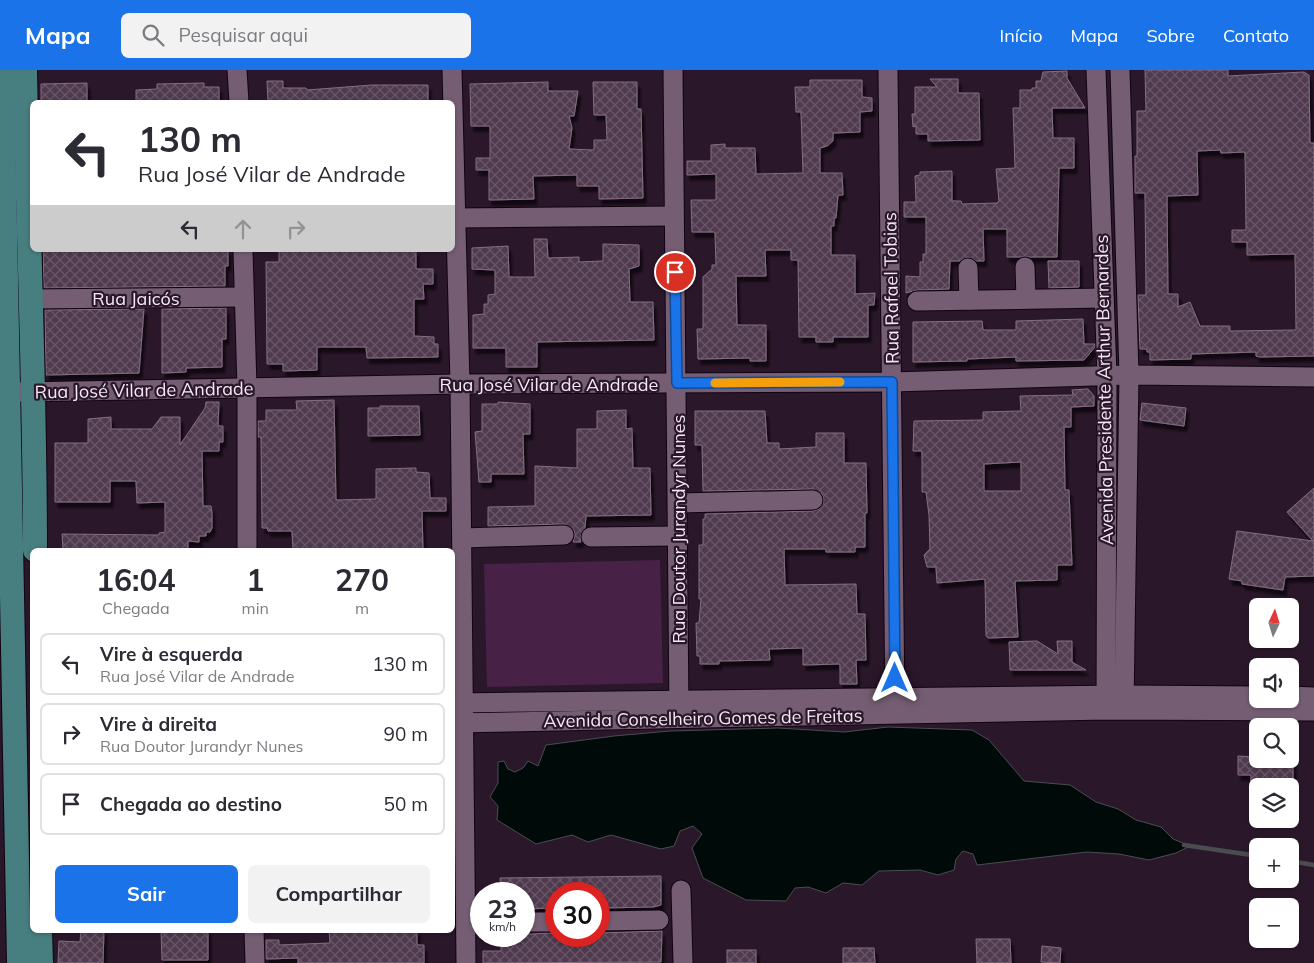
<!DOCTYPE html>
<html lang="pt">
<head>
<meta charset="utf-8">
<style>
  :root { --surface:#fff; --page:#f2f2f3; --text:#2b2b33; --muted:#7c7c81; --line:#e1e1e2; --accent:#1a73e8 }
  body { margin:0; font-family:Mulish,sans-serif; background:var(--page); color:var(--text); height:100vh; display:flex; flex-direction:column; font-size:19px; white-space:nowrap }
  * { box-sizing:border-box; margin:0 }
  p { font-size:16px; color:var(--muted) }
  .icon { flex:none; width:28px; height:28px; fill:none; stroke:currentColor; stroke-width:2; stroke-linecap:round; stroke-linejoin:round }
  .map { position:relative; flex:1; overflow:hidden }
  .details { position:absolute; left:30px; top:478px; width:425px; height:385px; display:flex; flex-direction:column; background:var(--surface); border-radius:8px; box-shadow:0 1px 4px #0004 }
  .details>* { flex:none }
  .banner { position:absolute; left:30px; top:30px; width:425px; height:152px; border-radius:8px; box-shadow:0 1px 4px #0004; background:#fff; color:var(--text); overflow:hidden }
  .needle { width:32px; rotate:4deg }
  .fabs { position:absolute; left:1249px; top:528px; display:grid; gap:10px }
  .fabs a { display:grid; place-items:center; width:50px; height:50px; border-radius:8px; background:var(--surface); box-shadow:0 1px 4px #0004; font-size:25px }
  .speed { position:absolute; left:470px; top:812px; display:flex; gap:10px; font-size:25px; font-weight:700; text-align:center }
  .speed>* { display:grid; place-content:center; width:65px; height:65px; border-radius:50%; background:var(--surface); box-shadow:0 1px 4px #0004; line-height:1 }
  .speed small { font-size:12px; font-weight:400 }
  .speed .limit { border:8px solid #d22; background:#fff; color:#111 }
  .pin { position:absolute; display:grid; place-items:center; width:42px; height:42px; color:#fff; margin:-21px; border:2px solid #fff; border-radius:50%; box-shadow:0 1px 5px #0007 }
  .me { position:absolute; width:55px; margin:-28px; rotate:0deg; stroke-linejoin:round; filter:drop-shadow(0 0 4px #0008) }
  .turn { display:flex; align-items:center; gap:18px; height:105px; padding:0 25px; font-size:22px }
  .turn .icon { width:65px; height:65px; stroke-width:2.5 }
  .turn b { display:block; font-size:35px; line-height:42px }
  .lanes { display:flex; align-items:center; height:48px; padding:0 25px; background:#0003; justify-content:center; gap:25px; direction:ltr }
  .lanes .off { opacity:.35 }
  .eta { display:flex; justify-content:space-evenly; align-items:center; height:85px; text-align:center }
  .eta b { font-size:30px; font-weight:700; line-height:35px }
  .action { display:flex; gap:10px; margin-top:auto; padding:10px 25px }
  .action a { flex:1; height:58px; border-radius:8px; background:var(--accent); color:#fff; font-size:20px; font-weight:700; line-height:58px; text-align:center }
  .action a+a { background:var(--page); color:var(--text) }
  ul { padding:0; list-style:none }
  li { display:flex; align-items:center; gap:15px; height:62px; margin:0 10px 8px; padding:0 15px; border:2px solid var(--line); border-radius:8px }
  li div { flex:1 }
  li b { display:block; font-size:19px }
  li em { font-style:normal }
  header { display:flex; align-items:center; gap:30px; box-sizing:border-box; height:70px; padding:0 25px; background:var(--accent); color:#fff }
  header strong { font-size:24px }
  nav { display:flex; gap:28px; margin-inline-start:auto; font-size:18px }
  .search { width:350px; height:45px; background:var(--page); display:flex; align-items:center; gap:12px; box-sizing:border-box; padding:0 18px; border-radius:8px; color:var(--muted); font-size:19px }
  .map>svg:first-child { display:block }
</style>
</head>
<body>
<header>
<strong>Mapa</strong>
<div class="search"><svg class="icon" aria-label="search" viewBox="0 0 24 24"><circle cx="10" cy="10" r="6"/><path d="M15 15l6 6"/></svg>Pesquisar aqui</div>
<nav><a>Início</a><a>Mapa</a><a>Sobre</a><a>Contato</a></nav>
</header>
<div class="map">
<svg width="1314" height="893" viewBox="0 0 1314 893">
  <defs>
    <pattern id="building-cross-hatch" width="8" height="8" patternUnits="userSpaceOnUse" patternTransform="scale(1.25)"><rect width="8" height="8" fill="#4f3a4e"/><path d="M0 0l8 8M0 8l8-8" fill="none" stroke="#695668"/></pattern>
    <filter id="shadow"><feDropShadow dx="3" dy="5.5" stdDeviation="1" flood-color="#0009"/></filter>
  </defs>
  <rect width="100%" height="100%" fill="#2b172a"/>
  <polygon fill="#482147" points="660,490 663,613 487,617 484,494"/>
  <polygon fill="#000b09" stroke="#4a4d50" points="888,657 972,660 989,670 1024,711 1070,715 1096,732 1118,739 1136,750 1161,757 1173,769 1190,776 1176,783 1149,790 1119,784 1087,782 977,795 973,784 963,781 956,789 954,800 938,805 920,800 879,801 862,815 843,813 826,823 808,817 795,818 786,831 746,830 703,808 692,778 702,764 693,756 680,761 674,776 661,779 611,765 588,772 572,765 536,774 497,750 498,736 490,727 498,713 498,692 504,691 508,699 515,702 523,698 528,691 538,696 546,675 614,666 670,661 778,658 844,662"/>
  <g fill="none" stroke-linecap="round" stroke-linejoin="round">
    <g stroke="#4a4d50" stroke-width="4.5">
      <polyline points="1184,775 1258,786"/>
      <polyline points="1290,791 1314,795"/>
    </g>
  </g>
  <g fill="url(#building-cross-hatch)" stroke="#856d83" fill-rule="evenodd" filter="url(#shadow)">
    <path d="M1145,0H1228V6L1304,2L1309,5L1310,73H1314V286L1260,287L1256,286V282L1191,284V289L1150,290V282H1147V279H1140L1138,225H1146L1145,123H1135V86H1137V41H1146ZM1220,80L1221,83L1245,82L1246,160H1232V172H1247V185L1295,184L1296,260L1230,261V256H1200L1190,232L1178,237V224H1168L1167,126L1198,125L1197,81Z"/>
    <polygon points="1067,1 1067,8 1085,38 1052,38 1053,68 1074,68 1074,98 1059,98 1057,187 1007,187 1007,159 983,159 984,191 977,191 968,187 959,191 950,191 949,219 917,220 906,223 906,206 920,207 920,192 923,192 923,184 926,184 926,147 904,147 904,132 916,132 915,106 920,105 920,102 952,101 952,131 961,131 962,134 997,133 999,131 996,99 1015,98 1013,38 1020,38 1020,20 1032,20 1032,18 1036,18 1036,11 1041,11 1043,2"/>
    <polygon points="930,9 958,9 958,23 979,23 980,70 928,71 928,64 916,64 916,56 913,57 912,44 915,44 915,17 937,17"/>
    <polygon points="810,10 862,10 862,27 872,28 872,41 860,42 860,62 833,63 833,71 827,76 820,78 820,103 842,103 843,125 838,125 836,148 834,148 834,156 831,156 831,185 855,185 855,224 875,223 874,235 868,235 868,267 833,267 833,272 816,272 816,267 799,267 798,190 791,190 791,180 765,180 766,206 736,206 737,255 766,255 766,291 750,291 750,288 698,289 697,259 703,259 703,207 712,199 712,195 716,195 715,162 692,162 691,130 716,130 716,104 687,105 687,91 711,91 711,75 725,74 725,78 755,78 756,104 803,103 801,42 796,42 795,17 810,17"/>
    <polygon points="267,11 283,11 283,18 306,18 307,20 372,15 428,15 428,32 268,32"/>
    <polygon points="548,12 548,21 578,21 574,46 569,46 572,58 569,79 594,80 594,70 607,70 606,45 594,45 593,12 637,12 637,39 641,39 643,128 599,129 599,116 577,116 577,105 533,106 534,129 489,130 489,100 476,100 476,88 490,88 490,56 471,56 470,14"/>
    <polygon points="87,13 87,32 41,32 41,14"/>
    <polygon points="204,13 204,17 219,17 219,32 136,32 136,20 157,19 157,14"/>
    <polygon points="534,169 547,169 548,188 579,187 579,192 603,191 603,174 639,175 639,196 629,199 630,232 653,232 654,270 537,272 537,297 506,297 506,278 473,278 473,245 484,244 484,234 488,234 488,225 495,224 495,200 472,199 472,178 508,176 509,207 535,207"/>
    <polygon points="43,180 228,180 228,196 225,196 225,216 44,218"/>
    <polygon points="279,180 416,180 416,199 433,199 433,214 423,214 424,229 414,229 414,266 434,267 434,274 438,274 438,287 367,288 366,277 317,277 317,300 283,301 283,294 267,294 266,192 279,192"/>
    <polygon points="1048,191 1079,191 1079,217 1049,218"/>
    <polygon points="226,238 226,269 222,269 222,297 186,298 186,302 162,303 162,239"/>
    <polygon points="144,239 139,303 46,305 45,240"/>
    <polygon points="1083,249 1084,274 1095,274 1095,277 1084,290 1016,291 1016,287 967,289 967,291 913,292 913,252 982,251 983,260 1016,260 1016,251"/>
    <path d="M1088,319L1094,326V336L1071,337V357H1064L1065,420H1069L1072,495H1057V510L1015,511L1018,567L988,568L986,566L985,509L937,513L936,497H927L924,485L930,479L929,445L926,422H922V381H913L914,351L983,350V342L1021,341L1020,326L1073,325L1072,320ZM1021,392V421H984V394Z"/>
    <polygon points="334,330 336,430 376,429 376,399 416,398 416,402 429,403 430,428 446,428 446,441 422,441 423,480 293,480 292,461 268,461 267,458 262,458 261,367 258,367 258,351 266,351 266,340 297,340 296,331"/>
    <polygon points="206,332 219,332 218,356 223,356 223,372 219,372 219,381 202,381 203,436 211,436 212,443 212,458 210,462 206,462 206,466 199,466 199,472 188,471 188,480 63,480 62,464 159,465 159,463 165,462 165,432 137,433 136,411 110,411 110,432 55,432 55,373 88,373 88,349 111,347 111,359 152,359 161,347 180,347 180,375 205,338"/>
    <polygon points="498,332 530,334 530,364 523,364 524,404 491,404 491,412 479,412 475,362 482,361 482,334 498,334"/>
    <polygon points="1142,333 1186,338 1184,356 1140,350"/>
    <polygon points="380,336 419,336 420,365 368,366 368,338 380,338"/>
    <polygon points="626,340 626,359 632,358 633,398 650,398 651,445 586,446 585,457 580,467 581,472 573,472 575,465 574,460 564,454 488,456 488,437 535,436 535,396 577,398 577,359 597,359 597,341"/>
    <polygon points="695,341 765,341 767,373 779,373 779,379 816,377 816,363 844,363 844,393 866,393 867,443 865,443 865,477 855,477 855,482 826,482 826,479 784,479 785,515 856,514 857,544 865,544 866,590 856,590 857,614 840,614 840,594 803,595 803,578 769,579 770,590 719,591 719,594 700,594 700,586 697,586 696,553 699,553 701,529 699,529 699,475 703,475 703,449 705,449 705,444 813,441 819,439 824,430 822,424 813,419 703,421 702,375 695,375"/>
    <polygon points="1314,418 1314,506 1285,507 1283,520 1242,514 1242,511 1229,509 1237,461 1313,471 1287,442"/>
    <polygon points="1037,571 1058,584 1057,571 1072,571 1072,592 1086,600 1010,600 1009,572"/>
    <polygon points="1238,686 1293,689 1293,713 1278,713 1278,716 1251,714 1251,705 1238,705"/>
    <polygon points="661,806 661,835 653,837 599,838 599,824 556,824 556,837 554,838 524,839 524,824 501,824 500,808"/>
    <polygon points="81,860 104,860 103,893 58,893 59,871 80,872"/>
    <polygon points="161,860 208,860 208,890 162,890"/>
    <polygon points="329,860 417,860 417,875 424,875 424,893 298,893 298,888 266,889 266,870 279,870 279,875 330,873"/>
    <polygon points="662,861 661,892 483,893 483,881 501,881 501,866 548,863 556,864 556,866 599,866 599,863"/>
    <polygon points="976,869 1010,869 1011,893 977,893"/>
    <polygon points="1042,876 1061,878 1060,893 1041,892"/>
    <polygon points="843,878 874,878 875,893 843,893"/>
    <rect x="727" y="880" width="29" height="13"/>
  </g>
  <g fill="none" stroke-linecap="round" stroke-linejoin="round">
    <defs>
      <g id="minor">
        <polyline points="237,0 239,32"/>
        <polyline points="452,0 460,314 466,893"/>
        <polyline points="673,0 679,642"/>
        <polyline points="888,0 895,639"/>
        <polyline points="1096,0 1107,306 1106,639"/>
        <polyline points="1120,0 1129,305 1124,636"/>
        <polyline points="455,148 674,146"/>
        <polyline points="243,180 247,318 247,480"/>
        <polyline points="1025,197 1026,229"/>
        <polyline points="968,198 969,230"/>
        <polyline points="29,229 243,227"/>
        <polyline points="917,231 1104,228"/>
        <polyline points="19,322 460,314 892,312 1129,305 1314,307"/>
        <polyline points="678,433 813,430"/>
        <polyline points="591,467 678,466"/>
        <polyline points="463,468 564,465"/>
        <polyline points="1290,626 1314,627"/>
        <polyline points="454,633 1124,625 1258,626"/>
        <polyline points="454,653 1106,640 1314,641"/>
        <polyline points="681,820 683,893"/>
        <polyline points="599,851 659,850"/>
        <polyline points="524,852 556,852"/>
        <polyline points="254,860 255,893"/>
      </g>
      <g id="major">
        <polyline points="2,0 19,893"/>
        <path d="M25,0C28,160 35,320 35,480"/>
        <polyline points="40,860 41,893"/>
      </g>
    </defs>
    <use href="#minor" stroke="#120312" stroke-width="21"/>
    <use href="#major" stroke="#120312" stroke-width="26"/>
    <use href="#minor" stroke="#755e73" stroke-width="19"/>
    <use href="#major" stroke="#477e80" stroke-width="24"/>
  </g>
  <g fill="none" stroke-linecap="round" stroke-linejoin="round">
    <defs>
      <polyline id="route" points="675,202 677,313 892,312 895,608"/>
    </defs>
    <use href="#route" stroke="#114b97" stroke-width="12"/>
    <use href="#route" stroke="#1a73e8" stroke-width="9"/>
    <polyline stroke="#f59e0b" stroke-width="9" points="715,313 840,312"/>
  </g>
  <g text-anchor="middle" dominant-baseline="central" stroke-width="4.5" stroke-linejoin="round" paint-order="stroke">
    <g font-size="18" fill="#f5e8f4" stroke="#2b172a">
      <text transform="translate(891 218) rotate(-91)">Rua Rafael Tobias</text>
      <text x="136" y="228">Rua Jaicós</text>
      <text x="549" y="314">Rua José Vilar de Andrade</text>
      <text transform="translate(144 320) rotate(-1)">Rua José Vilar de Andrade</text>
      <text transform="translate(1104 320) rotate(-91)">Avenida Presidente Arthur Bernardes</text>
      <text transform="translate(678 459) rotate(-90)">Rua Doutor Jurandyr Nunes</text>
      <text transform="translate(703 648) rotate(-1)">Avenida Conselheiro Gomes de Freitas</text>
    </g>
  </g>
</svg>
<div class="fabs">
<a><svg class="needle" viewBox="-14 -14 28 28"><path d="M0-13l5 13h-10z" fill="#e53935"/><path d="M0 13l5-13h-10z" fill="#7c7c81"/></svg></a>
<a><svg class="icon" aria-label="sound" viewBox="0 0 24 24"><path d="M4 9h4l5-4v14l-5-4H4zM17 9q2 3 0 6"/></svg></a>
<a><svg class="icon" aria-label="search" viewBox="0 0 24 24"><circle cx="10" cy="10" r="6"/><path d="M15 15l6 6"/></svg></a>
<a><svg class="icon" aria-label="layers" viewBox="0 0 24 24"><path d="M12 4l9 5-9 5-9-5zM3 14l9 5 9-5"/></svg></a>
<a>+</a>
<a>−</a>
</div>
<div class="speed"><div>23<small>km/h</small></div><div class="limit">30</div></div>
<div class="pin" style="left:675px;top:202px;background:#d93025"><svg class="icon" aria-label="arrive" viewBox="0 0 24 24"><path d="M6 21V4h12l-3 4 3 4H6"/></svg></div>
<svg class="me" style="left:895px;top:608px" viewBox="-20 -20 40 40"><path d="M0-17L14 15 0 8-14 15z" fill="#1a73e8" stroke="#fff" stroke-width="4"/></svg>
<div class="banner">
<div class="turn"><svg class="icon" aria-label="left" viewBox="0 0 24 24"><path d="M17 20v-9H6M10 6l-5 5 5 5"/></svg><div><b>130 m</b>Rua José Vilar de Andrade</div></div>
<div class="lanes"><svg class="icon" aria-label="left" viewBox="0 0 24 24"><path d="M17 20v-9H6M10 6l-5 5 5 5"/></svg><svg class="icon off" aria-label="ahead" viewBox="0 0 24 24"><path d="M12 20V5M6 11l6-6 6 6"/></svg><svg class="icon off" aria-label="right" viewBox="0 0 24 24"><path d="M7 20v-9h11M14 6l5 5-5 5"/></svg></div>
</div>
<section class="details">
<div class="eta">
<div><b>16:04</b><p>Chegada</p></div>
<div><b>1</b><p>min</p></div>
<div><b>270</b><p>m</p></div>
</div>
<ul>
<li><svg class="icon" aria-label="left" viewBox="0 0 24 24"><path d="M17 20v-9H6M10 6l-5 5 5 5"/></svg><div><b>Vire à esquerda</b><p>Rua José Vilar de Andrade</p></div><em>130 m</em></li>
<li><svg class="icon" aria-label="right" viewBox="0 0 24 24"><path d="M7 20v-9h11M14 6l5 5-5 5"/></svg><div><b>Vire à direita</b><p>Rua Doutor Jurandyr Nunes</p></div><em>90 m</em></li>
<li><svg class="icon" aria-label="arrive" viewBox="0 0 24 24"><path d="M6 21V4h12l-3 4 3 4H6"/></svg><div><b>Chegada ao destino</b></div><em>50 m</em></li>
</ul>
<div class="action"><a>Sair</a><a>Compartilhar</a></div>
</section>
</div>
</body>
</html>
